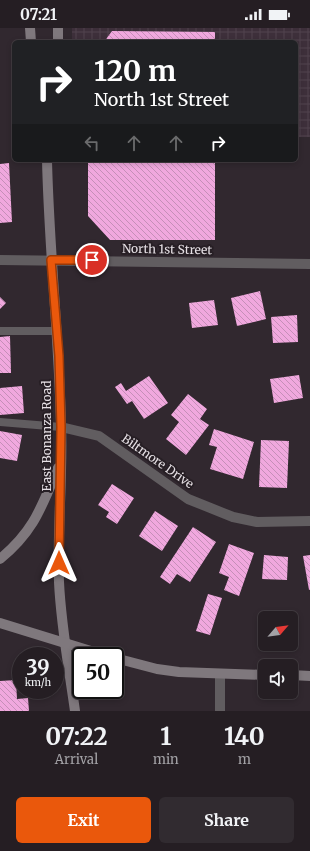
<!DOCTYPE html>
<html lang="en">
<head>
<meta charset="utf-8">
<style>
  :root { --surface:#251e23; --page:#312b30; --text:#f1f3f6; --muted:#a3a2a6; --line:#423c41; --accent:#ea580c }
  body { margin:0; font-family:Merriweather,serif; background:var(--page); color:var(--text); height:100vh; display:flex; flex-direction:column; font-size:15px; white-space:nowrap }
  * { box-sizing:border-box; margin:0 }
  p { font-size:13px; color:var(--muted) }
  .icon { flex:none; width:22px; height:22px; fill:none; stroke:currentColor; stroke-width:2; stroke-linecap:round; stroke-linejoin:round }
  .map { position:relative; height:683px; overflow:hidden }
  .details { display:flex; flex-direction:column; background:var(--surface); flex:1 }
  .details>* { flex:none }
  .banner { position:absolute; left:12px; top:12px; width:286px; height:122px; border-radius:6px; box-shadow:0 2px 6px #0003,0 0 0 1px var(--line); background:#202124; color:#fff; overflow:hidden }
  .needle { width:26px; rotate:62deg }
  .fabs { position:absolute; left:258px; top:583px; display:grid; gap:8px }
  .fabs a { display:grid; place-items:center; width:40px; height:40px; border-radius:6px; background:var(--surface); box-shadow:0 2px 6px #0003,0 0 0 1px var(--line); font-size:20px }
  .speed { position:absolute; left:12px; top:619px; display:flex; gap:8px; font-size:20px; font-weight:700; text-align:center }
  .speed>* { display:grid; place-content:center; width:52px; height:52px; border-radius:50%; background:var(--surface); box-shadow:0 2px 6px #0003,0 0 0 1px var(--line); line-height:1 }
  .speed small { font-size:10px; font-weight:400 }
  .speed .limit { border:2px solid #111; border-radius:6px; background:#fff; color:#111 }
  .pin { position:absolute; display:grid; place-items:center; width:34px; height:34px; color:#fff; margin:-17px; border:2px solid #fff; border-radius:50%; box-shadow:0 1px 4px #0007 }
  .me { position:absolute; width:44px; margin:-22px; rotate:0deg; stroke-linejoin:round; filter:drop-shadow(0 0 3px #0008) }
  .turn { display:flex; align-items:center; gap:14px; height:84px; padding:0 16px; font-size:18px }
  .turn .icon { width:52px; height:52px; stroke-width:2.5 }
  .turn b { display:block; font-size:28px; line-height:34px }
  .lanes { display:flex; align-items:center; height:38px; padding:0 16px; background:#0003; justify-content:center; gap:20px; direction:ltr }
  .lanes .off { opacity:.35 }
  .eta { display:flex; justify-content:space-evenly; align-items:center; height:68px; text-align:center }
  .eta b { font-size:24px; font-weight:700; line-height:28px }
  .button { display:flex; gap:8px; margin-top:auto; padding:8px 16px }
  .button a { flex:1; height:46px; border-radius:6px; background:var(--accent); color:#fff; font-size:16px; font-weight:700; line-height:46px; text-align:center }
  .button a+a { background:var(--page); color:var(--text) }
  .status { display:flex; justify-content:space-between; align-items:center; height:28px; padding:0 20px; background:var(--surface); direction:ltr }
  .status svg { height:11px; fill:currentColor }
  .map>svg:first-child { display:block }
</style>
</head>
<body>
<div class="status"><b>07:21</b><svg viewBox="0 0 49 12"><path d="M0 12V9h3v3zM5 12V6h3v6zM10 12V3h3v9zM15 12V0h3v12zM26 1h20v11H26zM47 4h2v5h-2z"/></svg></div>
<div class="map">
<svg width="310" height="683" viewBox="0 0 310 683">
  <defs>
    <pattern id="industrial-grid" width="8" height="8" patternUnits="userSpaceOnUse"><rect width="8" height="8" fill="#3d2f3a"/><path d="M0 4h8M4 0v8" fill="none" stroke="#50434d"/></pattern>
    <pattern id="building-back-hatch" width="6" height="6" patternUnits="userSpaceOnUse"><rect width="6" height="6" fill="#f0a8de"/><path d="M-1 5l2 2M0 0l6 6M5-1l2 2" fill="none" stroke="#c58fb8"/></pattern>
  </defs>
  <rect width="100%" height="100%" fill="#31282f"/>
  <polygon fill="url(#industrial-grid)" points="72,0 310,0 310,109 296,109 296,14 72,14"/>
  <g fill="url(#building-back-hatch)">
    <polygon points="112,3 215,4 215,14 104,14"/>
    <polygon points="88,132 215,132 215,212 110,212 88,188"/>
    <polygon points="9,135 12,194 0,195 0,136"/>
    <polygon points="260,263 266,291 237,298 231,270"/>
    <polygon points="0,269 6,275 0,281"/>
    <polygon points="214,272 218,297 192,300 189,275"/>
    <polygon points="297,287 298,314 273,315 271,289"/>
    <polygon points="10,308 11,345 0,345 0,309"/>
    <polygon points="299,347 303,370 274,375 270,351"/>
    <polygon points="149,348 168,375 144,391 132,373 127,376 115,359 121,355 126,363"/>
    <polygon points="22,358 24,385 0,387 0,360"/>
    <polygon points="188,366 207,381 200,391 209,397 186,427 166,411 179,394 171,387"/>
    <polygon points="214,401 254,414 243,451 210,441 217,419 209,417"/>
    <polygon points="0,403 22,407 17,433 0,430"/>
    <polygon points="261,412 289,413 287,460 259,459"/>
    <polygon points="112,456 134,470 117,496 106,489 109,484 98,477"/>
    <polygon points="155,483 178,498 162,523 139,508"/>
    <polygon points="193,499 216,514 190,554 177,546 170,556 160,549"/>
    <polygon points="229,516 254,525 239,568 224,562 229,549 219,545"/>
    <polygon points="264,527 288,529 287,552 262,551"/>
    <polygon points="310,527 310,562 309,562 303,528"/>
    <polygon points="208,566 222,570 210,607 196,603"/>
    <polygon points="16,652 17,671 28,670 29,683 0,683 0,653"/>
  </g>
  <g fill="none" stroke-linecap="round" stroke-linejoin="round">
    <g stroke="#615d60" stroke-width="8">
      <polyline points="0,303 56,303"/>
      <polyline points="0,394 61,399"/>
    </g>
    <g stroke="#615d60" stroke-width="10">
      <polyline points="0,232 310,236"/>
      <polyline points="61,399 99,408 188,471 233,489 257,494 310,493"/>
      <polyline points="220,647 220,683"/>
    </g>
    <g stroke="#7f787d" stroke-width="10">
      <polyline points="30,0 31,14"/>
      <polyline points="58,0 58,14"/>
      <path d="M47,132C49,221 59,309 61,397C63,449 57,502 59,554C61,598 69,640 75,683"/>
      <path d="M0,531C34,503 41,480 58,440"/>
      <polyline points="0,595 107,628"/>
      <polyline points="115,630 157,641 179,644 265,647"/>
      <polyline points="291,647 310,648"/>
    </g>
  </g>
  <g fill="none" stroke-linecap="round" stroke-linejoin="round">
    <defs>
      <polyline id="route" points="59,535 61,399 59,328 51,232 92,232"/>
    </defs>
    <use href="#route" stroke="#983908" stroke-width="10"/>
    <use href="#route" stroke="#ea580c" stroke-width="7"/>
  </g>
  <g text-anchor="middle" dominant-baseline="central" stroke-width="4" stroke-linejoin="round" paint-order="stroke">
    <g font-size="12" fill="#e6e0e5" stroke="#271f25">
      <text transform="translate(167 221) rotate(1)">North 1st Street</text>
      <text transform="translate(46 408) rotate(-90)">East Bonanza Road</text>
      <text transform="translate(158 433) rotate(35)">Biltmore Drive</text>
    </g>
  </g>
</svg>
<div class="fabs">
<a><svg class="needle" viewBox="-14 -14 28 28"><path d="M0-13l5 13h-10z" fill="#e53935"/><path d="M0 13l5-13h-10z" fill="#a3a2a6"/></svg></a>
<a><svg class="icon" aria-label="sound" viewBox="0 0 24 24"><path d="M4 9h4l5-4v14l-5-4H4zM17 9q2 3 0 6"/></svg></a>
</div>
<div class="speed"><div>39<small>km/h</small></div><div class="limit">50</div></div>
<div class="pin" style="left:92px;top:232px;background:#d93025"><svg class="icon" aria-label="arrive" viewBox="0 0 24 24"><path d="M6 21V4h12l-3 4 3 4H6"/></svg></div>
<svg class="me" style="left:59px;top:535px" viewBox="-20 -20 40 40"><path d="M0-17L14 15 0 8-14 15z" fill="#ea580c" stroke="#fff" stroke-width="4"/></svg>
<div class="banner">
<div class="turn"><svg class="icon" aria-label="right" viewBox="0 0 24 24"><path d="M7 20v-9h11M14 6l5 5-5 5"/></svg><div><b>120 m</b>North 1st Street</div></div>
<div class="lanes"><svg class="icon off" aria-label="left" viewBox="0 0 24 24"><path d="M17 20v-9H6M10 6l-5 5 5 5"/></svg><svg class="icon off" aria-label="ahead" viewBox="0 0 24 24"><path d="M12 20V5M6 11l6-6 6 6"/></svg><svg class="icon off" aria-label="ahead" viewBox="0 0 24 24"><path d="M12 20V5M6 11l6-6 6 6"/></svg><svg class="icon" aria-label="right" viewBox="0 0 24 24"><path d="M7 20v-9h11M14 6l5 5-5 5"/></svg></div>
</div>
</div>
<section class="details">
<div class="eta">
<div><b>07:22</b><p>Arrival</p></div>
<div><b>1</b><p>min</p></div>
<div><b>140</b><p>m</p></div>
</div>
<div class="button"><a>Exit</a><a>Share</a></div>
</section>
</body>
</html>
